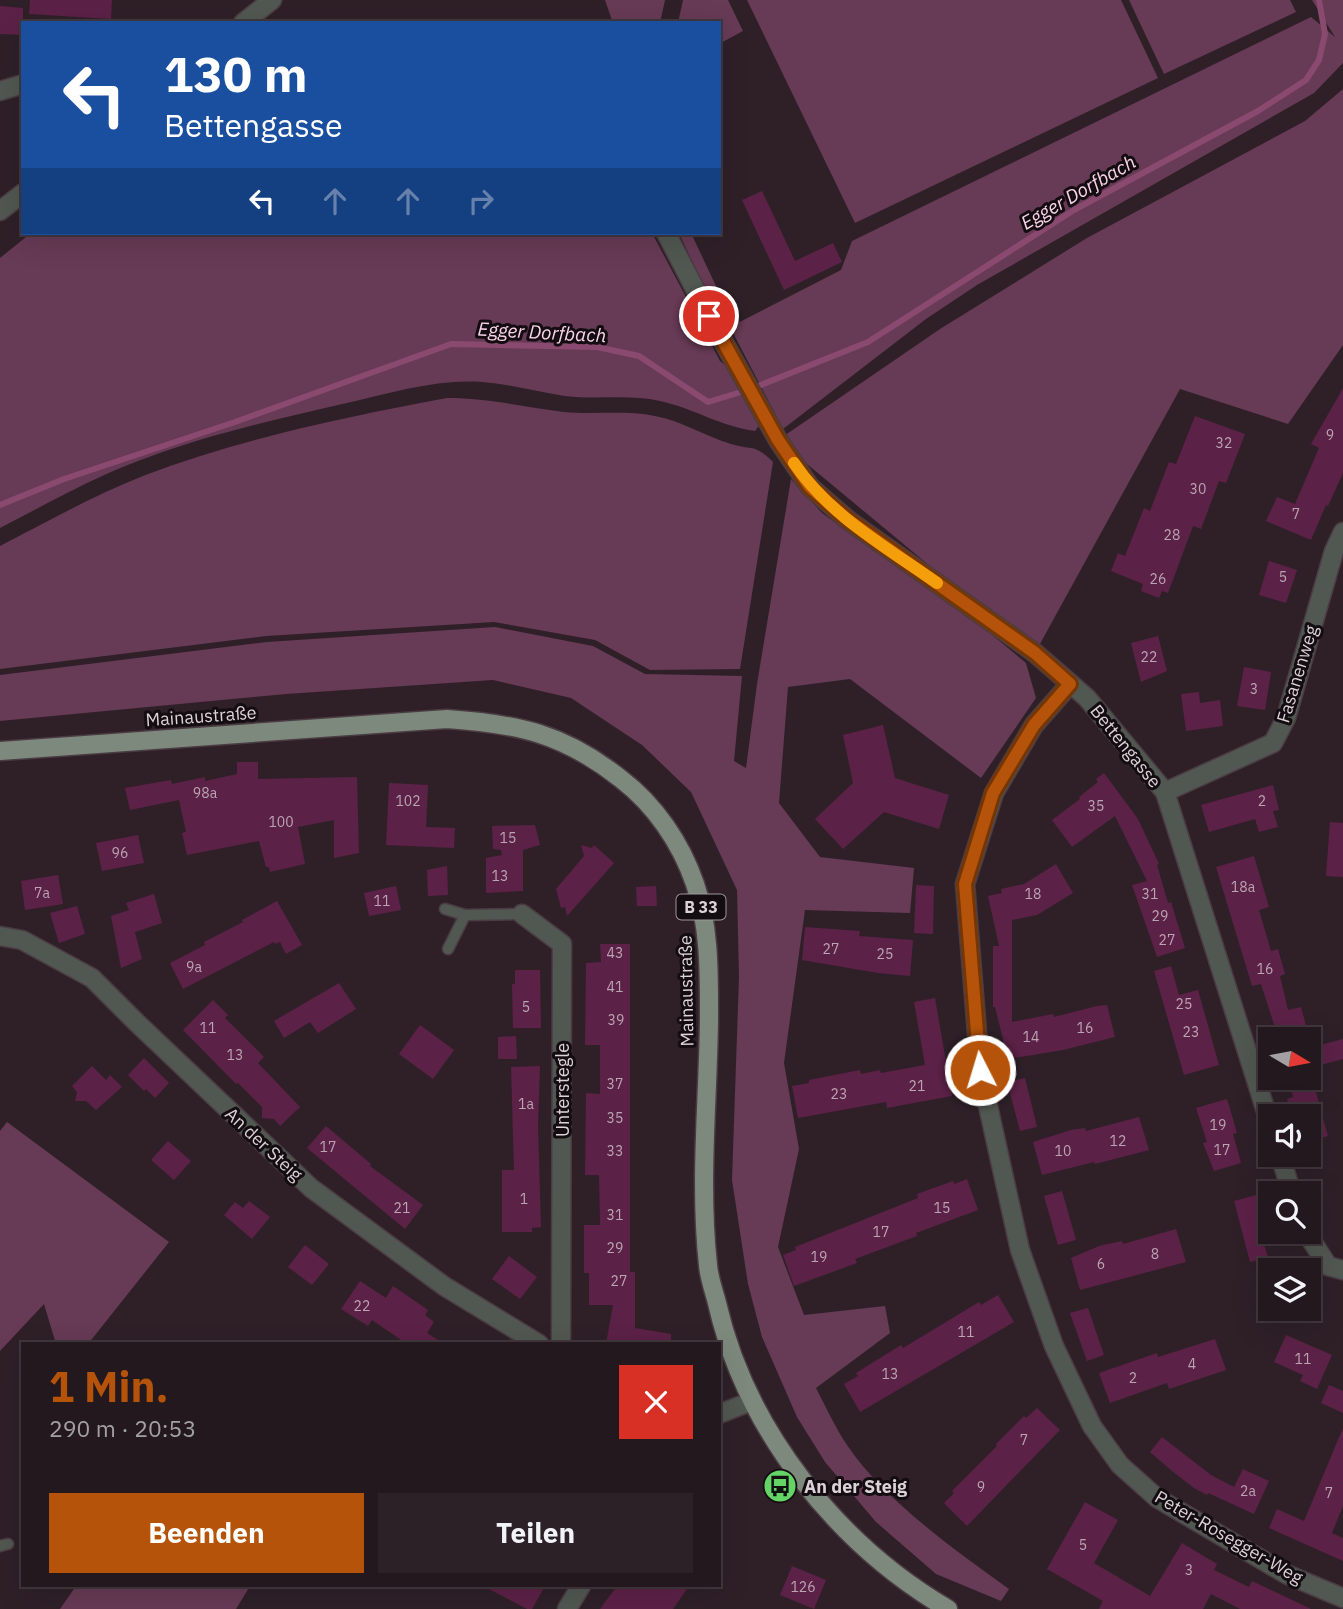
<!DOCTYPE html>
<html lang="de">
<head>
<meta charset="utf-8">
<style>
  :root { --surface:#23181e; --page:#2b2127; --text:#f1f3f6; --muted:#a3a0a4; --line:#40373c; --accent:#b45309 }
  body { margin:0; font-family:"IBM Plex Sans",sans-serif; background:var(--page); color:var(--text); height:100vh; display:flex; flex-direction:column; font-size:26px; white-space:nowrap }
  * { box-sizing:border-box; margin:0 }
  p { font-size:23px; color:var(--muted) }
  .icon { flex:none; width:38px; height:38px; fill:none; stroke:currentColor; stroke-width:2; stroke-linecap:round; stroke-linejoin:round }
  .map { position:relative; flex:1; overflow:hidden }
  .panel { position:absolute; left:21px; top:1342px; width:700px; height:245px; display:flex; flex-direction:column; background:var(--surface); border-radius:0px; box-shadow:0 7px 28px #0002,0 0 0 2px var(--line) }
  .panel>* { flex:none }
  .top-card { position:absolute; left:21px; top:21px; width:700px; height:214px; border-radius:0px; box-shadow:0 7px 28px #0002,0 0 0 2px var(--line); background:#1a4fa0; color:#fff; overflow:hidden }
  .needle { width:46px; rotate:100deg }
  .fabs { position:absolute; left:1258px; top:1027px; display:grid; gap:14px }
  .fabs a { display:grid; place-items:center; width:63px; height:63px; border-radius:0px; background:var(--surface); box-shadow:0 7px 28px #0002,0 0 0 2px var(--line); font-size:35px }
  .pin { position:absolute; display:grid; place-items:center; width:60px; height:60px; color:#fff; margin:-30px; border:4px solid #fff; border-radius:50%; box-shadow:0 2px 7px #0007 }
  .me { position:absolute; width:77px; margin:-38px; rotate:355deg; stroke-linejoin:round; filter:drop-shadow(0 0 5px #0008) }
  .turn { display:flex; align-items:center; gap:24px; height:147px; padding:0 28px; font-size:32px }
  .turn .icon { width:91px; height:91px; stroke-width:2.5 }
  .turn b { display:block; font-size:49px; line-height:60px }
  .lanes { display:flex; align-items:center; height:66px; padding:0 28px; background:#0003; justify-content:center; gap:35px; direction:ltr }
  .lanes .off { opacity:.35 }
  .round { display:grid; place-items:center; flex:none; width:74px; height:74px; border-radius:0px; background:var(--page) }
  .summary { display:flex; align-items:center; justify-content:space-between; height:119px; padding:0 28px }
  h1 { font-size:42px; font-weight:800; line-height:52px; color:var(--accent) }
  .cta { display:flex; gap:14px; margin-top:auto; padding:14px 28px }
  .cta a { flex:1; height:80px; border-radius:0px; background:var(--accent); color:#fff; font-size:28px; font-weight:800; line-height:80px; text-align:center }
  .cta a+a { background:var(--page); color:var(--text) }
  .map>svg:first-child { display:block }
</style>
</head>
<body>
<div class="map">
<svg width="1343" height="1609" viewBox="0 0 1343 1609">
  <rect width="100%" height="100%" fill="#2f2028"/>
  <g fill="#673a55">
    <polygon points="605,0 665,0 660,23 613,23"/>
    <polygon points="683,0 728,0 743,31 719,44 719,23 678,23"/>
    <polygon points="747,0 1121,0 1158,78 855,223"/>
    <polygon points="1129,0 1290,0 1296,12 1164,74"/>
    <polygon points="1312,0 1343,0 1343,63 1314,93 977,285 926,319 783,429 730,327 841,270 852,241 1311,17 1335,37"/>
    <polygon points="1343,89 1343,345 1288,424 1180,389 1035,653 778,440 940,329 1087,238 1305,121"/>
    <path d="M31,233H652L720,361L736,373L762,422L755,431C722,427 693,408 660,401C629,394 597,400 565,396C537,392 510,384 482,382C436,379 391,393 347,403C277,419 205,435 138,461C90,479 45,505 0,528V258Z"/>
    <polygon points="679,233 691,233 732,320 721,324"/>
    <path d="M447,398C488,398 524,407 564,412C595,415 625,410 655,416C682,421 705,436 731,444C755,451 753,443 773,462L740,669L650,670L595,640L494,622L266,636L0,669V546C47,522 94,495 143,476C240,439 345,417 447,398Z"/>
    <path d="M791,479L822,513L991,634L1026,663L1036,698L981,778L850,679L788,687L779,803L820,857L914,868L910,913L805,910L784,1063L799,1149L778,1247L804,1315L885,1306L890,1333L816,1388C826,1407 835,1427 847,1445C883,1499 956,1551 1009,1589L1001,1601L936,1574L876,1522L825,1462L797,1417L762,1337L748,1284L732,1180L739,977L737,890L691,792L642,745L571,698L493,680L286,694L0,721V675L267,642L495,627L593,646L645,674L742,676L734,761L746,768L757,684Z"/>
    <polygon points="7,1122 169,1242 88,1344 56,1344 44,1304 0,1351 0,1131"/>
    <polygon points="76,1586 250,1586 236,1609 60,1609"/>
  </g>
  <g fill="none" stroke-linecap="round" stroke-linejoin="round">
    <polyline stroke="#8a4a70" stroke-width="6" points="0,505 64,479 235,422 451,344 597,347 639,356 708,402 751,389 868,342 1074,210 1258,111 1306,80 1319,60 1325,34 1319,0"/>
  </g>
  <g fill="#5c2147">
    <polygon points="30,0 112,0 111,19 29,14"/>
    <polygon points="0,6 23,8 23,35 0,34"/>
    <polygon points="762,191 795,261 833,243 842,262 784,290 742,200"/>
    <polygon points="1343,388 1343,473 1328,506 1326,505 1311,540 1266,521 1277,497 1295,504 1319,448 1311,444"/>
    <polygon points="1195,416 1245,434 1226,483 1219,481 1201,529 1193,526 1168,593 1162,591 1159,598 1141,591 1143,584 1111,571 1118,553 1125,556 1144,508 1150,511 1169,462 1176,464"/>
    <polygon points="1269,561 1297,570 1286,603 1259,595"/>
    <polygon points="1158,636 1167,671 1141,682 1131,643"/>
    <polygon points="1244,667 1271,672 1265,710 1237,706"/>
    <polygon points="1199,692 1200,703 1220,700 1223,726 1186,731 1181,694"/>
    <polygon points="883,725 895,778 949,795 939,829 884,812 843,849 815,819 853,783 843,735"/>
    <polygon points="237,762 258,762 258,779 357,777 359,853 334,858 334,820 298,827 305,864 270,872 269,867 266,867 259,841 187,855 182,833 186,832 179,800 130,810 125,788 171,780 172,784 205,777 205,781 237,774"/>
    <polygon points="1104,773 1138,819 1159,864 1157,865 1168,903 1171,902 1185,948 1157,957 1132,885 1147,881 1115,816 1072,847 1052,820 1080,799 1079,797 1098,782 1096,779"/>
    <polygon points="389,783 428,785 426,827 455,828 454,848 386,845"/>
    <polygon points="1273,785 1279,810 1273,811 1278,827 1259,832 1255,819 1209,832 1201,805"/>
    <polygon points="1330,822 1343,823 1343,877 1326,876"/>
    <polygon points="535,825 540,845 523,850 523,891 486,893 486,858 502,855 501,850 493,849 492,826"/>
    <polygon points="138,835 144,863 102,871 96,843"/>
    <polygon points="581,845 592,848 594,845 614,863 567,916 565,907 561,908 556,889 584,856"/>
    <polygon points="1254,856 1269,907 1259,910 1271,951 1278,949 1285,974 1280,976 1288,1010 1301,1007 1310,1040 1279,1040 1261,984 1252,986 1216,867"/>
    <polygon points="1056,864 1073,893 1037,915 1012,920 1012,1022 1053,1014 1054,1017 1097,1006 1107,1005 1115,1037 1063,1050 1008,1059 995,1007 993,1007 993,946 999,946 988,896 1002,893 1001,889 1024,884"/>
    <polygon points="447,866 448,895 428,896 427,870"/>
    <polygon points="58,875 63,904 25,910 21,881"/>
    <polygon points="916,885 934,886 933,934 914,933"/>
    <polygon points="396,886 401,910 369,916 364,893"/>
    <polygon points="656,886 657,906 637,906 636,887"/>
    <polygon points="154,894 162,923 135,932 142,959 121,968 111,916 129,910 126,903"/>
    <polygon points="277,901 302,945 286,954 280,942 275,944 274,942 183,989 170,963 205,945 204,942 243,922 242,920"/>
    <polygon points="77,906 85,934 59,943 50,913"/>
    <polygon points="805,927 860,931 859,936 913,940 910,976 878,973 802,960"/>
    <polygon points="600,944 630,944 630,1272 635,1272 635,1328 671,1334 671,1344 606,1344 613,1305 589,1305 589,1273 584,1273 584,1225 600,1225 599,1175 585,1175 586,1093 600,1094 600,1045 585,1045 586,963 601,962"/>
    <polygon points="1171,966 1179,995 1198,990 1219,1065 1184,1075 1154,971"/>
    <polygon points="515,970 540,970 541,1028 513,1028 512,984 515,984"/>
    <polygon points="339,983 356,1009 318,1033 310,1022 284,1038 274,1021"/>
    <polygon points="935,998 952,1096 887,1108 886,1102 798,1118 792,1086 809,1083 809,1080 860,1070 861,1074 880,1070 881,1073 925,1065 914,1002"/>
    <polygon points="213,1000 228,1015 225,1018 264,1057 258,1063 300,1107 280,1126 274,1119 262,1118 262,1107 238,1083 236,1084 183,1030"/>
    <polygon points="420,1025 454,1050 433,1079 399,1054"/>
    <polygon points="516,1036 517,1059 498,1059 498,1037"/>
    <polygon points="1343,1039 1343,1059 1309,1068 1309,1048"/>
    <polygon points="144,1058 169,1083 155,1098 146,1089 144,1091 128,1075"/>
    <polygon points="92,1066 106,1080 110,1075 122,1087 96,1110 86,1101 75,1101 77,1092 72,1086"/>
    <polygon points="540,1066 538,1125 541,1227 532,1228 532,1232 502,1232 502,1170 514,1170 511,1067"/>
    <polygon points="1025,1078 1037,1127 1020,1131 1007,1082"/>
    <polygon points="1301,1078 1312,1078 1328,1136 1309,1141 1309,1116 1291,1116 1287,1099 1293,1097 1289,1081"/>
    <polygon points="1227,1099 1237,1133 1233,1134 1241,1163 1214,1171 1203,1143 1207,1142 1196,1108"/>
    <polygon points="1139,1117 1149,1150 1095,1164 1094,1162 1042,1175 1033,1142 1071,1130 1085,1128 1086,1131"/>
    <polygon points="326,1126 371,1164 370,1166 423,1205 405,1229 307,1148"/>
    <polygon points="168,1141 191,1161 174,1180 151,1160"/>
    <polygon points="967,1179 978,1210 916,1233 917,1236 855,1259 857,1263 794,1286 783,1255 796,1250 795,1247 918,1198 917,1194 953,1181 954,1184"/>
    <polygon points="1062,1191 1076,1240 1058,1245 1044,1196"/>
    <polygon points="1264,1193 1270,1215 1270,1229 1260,1232 1268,1257 1250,1262 1234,1201"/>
    <polygon points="249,1201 270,1217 252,1239 224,1215 235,1202 243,1208"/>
    <polygon points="1176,1229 1186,1262 1080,1290 1071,1258 1099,1246 1122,1241 1123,1244"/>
    <polygon points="305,1245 329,1264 312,1285 288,1267"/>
    <polygon points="509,1256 537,1277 520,1299 492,1279"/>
    <polygon points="360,1281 386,1298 393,1286 428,1310 425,1315 434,1322 427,1333 444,1344 407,1344 372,1320 368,1326 341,1309"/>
    <polygon points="998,1295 1014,1322 860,1412 844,1384 858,1376 856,1373 901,1345 903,1348 979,1302 981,1305"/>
    <polygon points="1088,1308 1104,1355 1087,1361 1070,1313"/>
    <polygon points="1286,1335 1332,1355 1317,1389 1300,1381 1303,1375 1274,1362"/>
    <polygon points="1215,1339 1226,1370 1169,1389 1167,1383 1110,1403 1099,1373 1157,1353 1158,1357"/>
    <polygon points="1329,1385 1343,1391 1343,1413 1321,1403"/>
    <polygon points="1037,1408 1060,1430 967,1526 944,1503 954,1493 952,1491 997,1446 996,1444 1024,1416 1026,1418"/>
    <polygon points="1343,1428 1343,1506 1332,1533 1343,1538 1343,1561 1269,1528 1277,1509 1304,1521"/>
    <polygon points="1162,1437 1211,1475 1234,1487 1243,1469 1269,1481 1254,1514 1208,1493 1207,1495 1194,1488 1172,1471 1150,1452"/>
    <polygon points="1085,1502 1118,1520 1094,1563 1150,1596 1182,1543 1217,1564 1214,1570 1249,1587 1252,1581 1311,1609 1240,1609 1211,1594 1203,1609 1099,1609 1103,1601 1047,1569"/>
    <polygon points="792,1566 826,1580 814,1609 780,1595"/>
    <polygon points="483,1586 545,1586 532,1609 527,1609"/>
    <polygon points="617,1586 689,1586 673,1609 600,1609"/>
  </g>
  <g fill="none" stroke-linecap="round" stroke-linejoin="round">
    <defs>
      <g id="service">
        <polyline points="445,909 465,915 522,914"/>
        <polyline points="448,949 465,915"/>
        <polyline points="0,1546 8,1544"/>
      </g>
      <g id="minor">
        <polyline points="243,23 272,0"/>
        <polyline points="0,91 23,84"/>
        <polyline points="0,211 23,193"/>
        <polyline points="666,233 709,316 778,440 810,487 848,520 1035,653 1087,698 1165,792 1270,1124"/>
        <polyline points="1070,684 1034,725 994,793 965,884 980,1070 1020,1250 1054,1346 1092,1426 1120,1465 1157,1498 1286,1574 1343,1598"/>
        <polyline points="1165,792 1273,743 1286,718 1334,551 1343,532"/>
        <polyline points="522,914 562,944 561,1344"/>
        <polyline points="0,936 22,940 92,978 137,1023 311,1188 444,1286 539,1344"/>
        <polyline points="1280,1155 1292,1194"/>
        <polyline points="1306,1232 1328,1266 1343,1270"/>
        <polyline points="719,1414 752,1401"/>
        <polyline points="567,1609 581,1586"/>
      </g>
      <path id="primary" d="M0,751L447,719C518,724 563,733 621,779C655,805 681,843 695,884C710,927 709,975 709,1020C708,1101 699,1183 708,1265C709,1278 714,1291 717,1303C746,1430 837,1544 948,1609"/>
    </defs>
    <use href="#service" stroke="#4b3c44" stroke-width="13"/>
    <use href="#minor" stroke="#4b3c44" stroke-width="21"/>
    <use href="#primary" stroke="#4b3c44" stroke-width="21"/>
    <use href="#service" stroke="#515751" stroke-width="10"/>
    <use href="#minor" stroke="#515751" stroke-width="18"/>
    <use href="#primary" stroke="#7d897c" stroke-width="18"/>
  </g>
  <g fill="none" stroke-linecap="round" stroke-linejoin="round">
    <defs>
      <polyline id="route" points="709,316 778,440 810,487 848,520 1035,653 1070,684 1034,725 993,793 965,884 980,1070"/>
    </defs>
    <use href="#route" stroke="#753606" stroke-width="18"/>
    <use href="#route" stroke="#b45309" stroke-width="12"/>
    <path stroke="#f59e0b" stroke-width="12" d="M794,463C829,515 886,547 937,583"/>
  </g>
  <defs>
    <symbol id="bus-disc" viewBox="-11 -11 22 22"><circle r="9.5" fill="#65d467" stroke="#130c10"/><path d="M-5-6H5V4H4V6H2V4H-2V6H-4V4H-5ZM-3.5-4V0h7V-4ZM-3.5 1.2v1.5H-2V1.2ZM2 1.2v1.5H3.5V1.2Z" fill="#111"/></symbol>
  </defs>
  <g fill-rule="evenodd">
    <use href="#bus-disc" x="761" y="1467" width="38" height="38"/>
  </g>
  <g text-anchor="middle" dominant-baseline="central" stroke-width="6" stroke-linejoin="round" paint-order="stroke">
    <g font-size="14" fill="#bba5b2">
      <text x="1330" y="435">9</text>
      <text x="1224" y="443">32</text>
      <text x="1198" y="489">30</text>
      <text x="1296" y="514">7</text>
      <text x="1172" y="535">28</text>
      <text x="1283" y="577">5</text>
      <text x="1158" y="579">26</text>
      <text x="1149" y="657">22</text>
      <text x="1254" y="689">3</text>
      <text x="205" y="793">98a</text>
      <text x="408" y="801">102</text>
      <text x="1262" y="801">2</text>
      <text x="1096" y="806">35</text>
      <text x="281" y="822">100</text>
      <text x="508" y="838">15</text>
      <text x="120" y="853">96</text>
      <text x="500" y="876">13</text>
      <text x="1243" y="887">18a</text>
      <text x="42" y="893">7a</text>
      <text x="1033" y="894">18</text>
      <text x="1150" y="894">31</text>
      <text x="382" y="901">11</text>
      <text x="1160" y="916">29</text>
      <text x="1167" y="940">27</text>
      <text x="831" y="949">27</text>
      <text x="615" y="953">43</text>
      <text x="885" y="954">25</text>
      <text x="194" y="967">9a</text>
      <text x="1265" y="969">16</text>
      <text x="615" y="987">41</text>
      <text x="1184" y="1004">25</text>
      <text x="526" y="1007">5</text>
      <text x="616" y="1020">39</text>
      <text x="208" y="1028">11</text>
      <text x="1085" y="1028">16</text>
      <text x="1191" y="1032">23</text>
      <text x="1031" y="1037">14</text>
      <text x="235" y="1055">13</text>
      <text x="615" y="1084">37</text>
      <text x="917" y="1086">21</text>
      <text x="839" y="1094">23</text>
      <text x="526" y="1104">1a</text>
      <text x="615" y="1118">35</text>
      <text x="1218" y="1125">19</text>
      <text x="1118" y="1141">12</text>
      <text x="328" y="1147">17</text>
      <text x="1222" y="1150">17</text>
      <text x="615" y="1151">33</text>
      <text x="1063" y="1151">10</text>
      <text x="524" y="1199">1</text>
      <text x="402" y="1208">21</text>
      <text x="942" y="1208">15</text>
      <text x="615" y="1215">31</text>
      <text x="881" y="1232">17</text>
      <text x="615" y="1248">29</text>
      <text x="1155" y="1254">8</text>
      <text x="819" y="1257">19</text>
      <text x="1101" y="1264">6</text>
      <text x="619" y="1281">27</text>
      <text x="362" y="1306">22</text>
      <text x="966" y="1332">11</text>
      <text x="1303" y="1359">11</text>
      <text x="1192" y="1364">4</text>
      <text x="890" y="1374">13</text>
      <text x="1133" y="1378">2</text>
      <text x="1024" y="1440">7</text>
      <text x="981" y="1487">9</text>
      <text x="1248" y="1491">2a</text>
      <text x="1329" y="1493">7</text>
      <text x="1083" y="1545">5</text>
      <text x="1189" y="1570">3</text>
      <text x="803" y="1587">126</text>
    </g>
    <rect fill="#130c10" stroke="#9f969b" stroke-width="2" x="676.5" y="894.5" width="49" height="25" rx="5"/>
    <g font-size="16" font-weight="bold" fill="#dbd1d6">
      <text x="701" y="907">B 33</text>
    </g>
    <g font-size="18" fill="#dbd1d6" stroke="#130c10">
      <text transform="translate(1297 674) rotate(-73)">Fasanenweg</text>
      <text transform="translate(201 716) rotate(-4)">Mainaustraße</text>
      <text transform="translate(1126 746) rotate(51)">Bettengasse</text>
      <text transform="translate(686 991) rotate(-91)">Mainaustraße</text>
      <text transform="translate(562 1090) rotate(-90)">Unterstegle</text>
      <text transform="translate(264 1144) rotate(43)">An der Steig</text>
      <text transform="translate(1229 1537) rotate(30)">Peter-Rosegger-Weg</text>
    </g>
    <g font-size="18" font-weight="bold" fill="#dbd1d6" stroke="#130c10" text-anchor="start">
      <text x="804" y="1486">An der Steig</text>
    </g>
    <g font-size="19" font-style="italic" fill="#fad3e8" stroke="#130c10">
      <text transform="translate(1078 192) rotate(-30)">Egger Dorfbach</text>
      <text transform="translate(542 332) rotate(3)">Egger Dorfbach</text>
    </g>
  </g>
</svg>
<div class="fabs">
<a><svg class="needle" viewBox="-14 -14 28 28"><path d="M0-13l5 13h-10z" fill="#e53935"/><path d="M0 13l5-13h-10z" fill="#a3a0a4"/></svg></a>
<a><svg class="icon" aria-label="sound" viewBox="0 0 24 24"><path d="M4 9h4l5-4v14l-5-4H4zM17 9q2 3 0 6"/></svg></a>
<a><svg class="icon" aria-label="search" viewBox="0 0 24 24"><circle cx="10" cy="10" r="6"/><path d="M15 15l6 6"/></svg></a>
<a><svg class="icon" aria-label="layers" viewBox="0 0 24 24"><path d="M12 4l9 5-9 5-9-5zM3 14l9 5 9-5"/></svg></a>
</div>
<div class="pin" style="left:709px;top:316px;background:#d93025"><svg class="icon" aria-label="arrive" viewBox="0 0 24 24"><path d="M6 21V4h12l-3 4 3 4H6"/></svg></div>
<svg class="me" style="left:980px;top:1070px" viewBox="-20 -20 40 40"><circle r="17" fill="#b45309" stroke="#fff" stroke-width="3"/><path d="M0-11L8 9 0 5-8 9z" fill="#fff"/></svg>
<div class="top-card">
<div class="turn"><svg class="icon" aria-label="left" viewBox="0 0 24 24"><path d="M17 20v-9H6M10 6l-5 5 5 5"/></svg><div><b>130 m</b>Bettengasse</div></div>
<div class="lanes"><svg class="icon" aria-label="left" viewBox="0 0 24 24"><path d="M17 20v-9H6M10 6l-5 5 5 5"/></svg><svg class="icon off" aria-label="ahead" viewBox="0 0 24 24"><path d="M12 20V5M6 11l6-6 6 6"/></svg><svg class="icon off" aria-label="ahead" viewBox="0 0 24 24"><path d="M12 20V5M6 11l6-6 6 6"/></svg><svg class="icon off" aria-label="right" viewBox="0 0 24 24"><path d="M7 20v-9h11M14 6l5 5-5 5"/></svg></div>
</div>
<section class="panel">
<div class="summary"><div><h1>1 Min.</h1><p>290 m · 20:53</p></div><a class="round" style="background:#d93025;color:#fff"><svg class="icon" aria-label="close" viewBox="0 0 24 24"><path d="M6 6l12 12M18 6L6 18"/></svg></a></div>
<div class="cta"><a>Beenden</a><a>Teilen</a></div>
</section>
</div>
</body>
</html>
